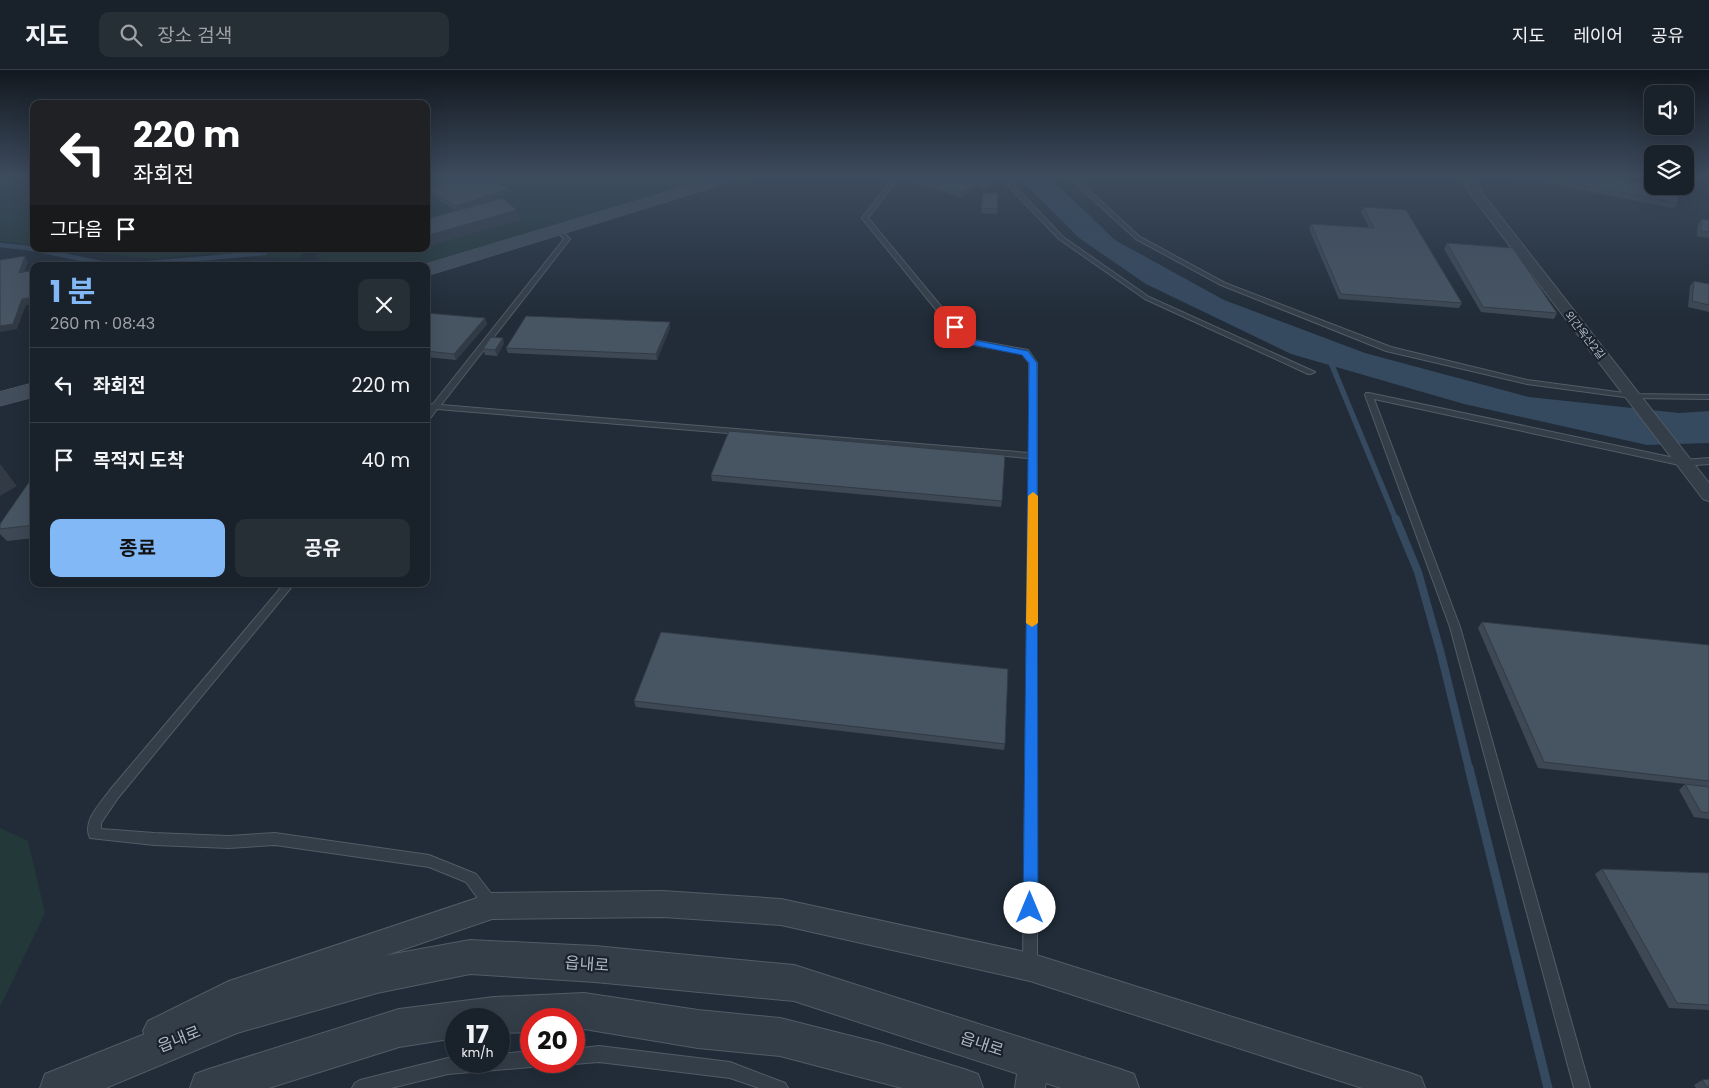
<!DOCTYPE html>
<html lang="ko">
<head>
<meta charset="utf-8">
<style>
  :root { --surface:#19212a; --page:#262e36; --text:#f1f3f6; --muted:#9fa3a8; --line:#373e47; --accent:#82b8f6 }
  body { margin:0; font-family:Poppins,"Noto Sans KR",sans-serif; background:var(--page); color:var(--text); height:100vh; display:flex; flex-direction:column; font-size:19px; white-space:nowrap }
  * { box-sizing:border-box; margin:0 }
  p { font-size:16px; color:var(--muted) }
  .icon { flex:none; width:28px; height:28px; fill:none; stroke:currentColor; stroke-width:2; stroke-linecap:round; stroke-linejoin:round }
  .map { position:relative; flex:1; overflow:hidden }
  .details { position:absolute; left:30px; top:192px; width:400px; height:325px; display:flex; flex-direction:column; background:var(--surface); border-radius:10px; box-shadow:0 5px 20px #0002,0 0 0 1px var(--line) }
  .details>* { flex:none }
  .top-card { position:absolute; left:30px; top:30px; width:400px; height:152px; border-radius:10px; box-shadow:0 5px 20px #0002,0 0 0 1px var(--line); background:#202124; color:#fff; overflow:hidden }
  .buttons { position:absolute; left:1644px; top:15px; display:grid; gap:10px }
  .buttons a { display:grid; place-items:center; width:50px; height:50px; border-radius:10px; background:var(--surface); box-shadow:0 5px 20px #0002,0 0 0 1px var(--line); font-size:25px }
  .speed { position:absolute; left:445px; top:938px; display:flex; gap:10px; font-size:25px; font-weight:700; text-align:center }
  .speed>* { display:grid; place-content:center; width:65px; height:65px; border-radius:50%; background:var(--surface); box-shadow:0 5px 20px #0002,0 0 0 1px var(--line); line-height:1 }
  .speed small { font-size:12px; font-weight:400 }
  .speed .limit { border:8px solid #d22; background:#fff; color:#111 }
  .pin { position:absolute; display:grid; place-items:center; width:42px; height:42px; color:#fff; margin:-21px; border-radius:10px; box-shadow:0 2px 8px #0006 }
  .me { position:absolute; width:55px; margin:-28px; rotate:0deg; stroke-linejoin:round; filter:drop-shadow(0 0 4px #0008) }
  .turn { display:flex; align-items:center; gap:18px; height:105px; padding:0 20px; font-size:22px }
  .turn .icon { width:65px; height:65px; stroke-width:2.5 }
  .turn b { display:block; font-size:35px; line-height:42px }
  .then { display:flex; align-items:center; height:48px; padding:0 20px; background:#0003; gap:10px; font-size:19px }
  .round { display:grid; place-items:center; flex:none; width:52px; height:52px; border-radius:10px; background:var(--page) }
  .head { display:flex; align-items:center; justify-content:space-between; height:85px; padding:0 20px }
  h1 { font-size:30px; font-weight:700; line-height:38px; color:var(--accent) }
  .button { display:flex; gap:10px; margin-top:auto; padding:10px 20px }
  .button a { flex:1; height:58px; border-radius:10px; background:var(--accent); color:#111; font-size:20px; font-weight:700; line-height:58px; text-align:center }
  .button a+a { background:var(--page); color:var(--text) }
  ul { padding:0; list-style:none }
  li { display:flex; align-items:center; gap:15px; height:75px; padding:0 20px; border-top:1px solid var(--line) }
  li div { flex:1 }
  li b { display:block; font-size:19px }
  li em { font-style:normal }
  header { display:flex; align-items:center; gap:30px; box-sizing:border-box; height:70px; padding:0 25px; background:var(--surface); border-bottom:1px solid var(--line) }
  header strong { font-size:24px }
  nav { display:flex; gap:28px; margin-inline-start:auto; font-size:18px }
  .search { width:350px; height:45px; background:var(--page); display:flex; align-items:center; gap:12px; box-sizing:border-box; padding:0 18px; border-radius:10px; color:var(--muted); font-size:19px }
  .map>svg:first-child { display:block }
</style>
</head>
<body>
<header>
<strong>지도</strong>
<div class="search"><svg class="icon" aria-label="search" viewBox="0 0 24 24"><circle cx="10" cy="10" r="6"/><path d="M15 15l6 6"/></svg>장소 검색</div>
<nav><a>지도</a><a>레이어</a><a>공유</a></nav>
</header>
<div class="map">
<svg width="1709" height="1018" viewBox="0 0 1709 1018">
  <rect width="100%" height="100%" fill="#212c38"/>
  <g fill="#233839">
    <polygon points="0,105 34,105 34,175 0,171"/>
    <polygon points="426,105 717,105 417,196 328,196 315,186 324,179 426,179"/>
    <polygon points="66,179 310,179 297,189 209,184 151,189"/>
    <polygon points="0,758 28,771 45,843 0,937"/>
  </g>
  <polygon fill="#35495f" points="1016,105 1047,105 1115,170 1224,230 1365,283 1529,327 1679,343 1709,341 1709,373 1647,375 1464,334 1291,284 1146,214 1079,168"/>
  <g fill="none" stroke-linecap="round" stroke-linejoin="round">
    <g stroke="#35495f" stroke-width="4.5">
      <polyline points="426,118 459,105"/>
      <polyline points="0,175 28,178 115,196 265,183"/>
    </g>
    <polyline stroke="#35495f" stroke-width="5.5" points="1329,288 1396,450"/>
    <polyline stroke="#35495f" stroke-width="8" points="1396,449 1418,502 1441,584 1469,699"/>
    <polyline stroke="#35495f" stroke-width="9" points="1469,698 1548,1018"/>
    <defs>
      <g id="service">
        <polygon points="895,105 901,105 868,148 968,269 1028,280 1037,293 1037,895 1035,900 1030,902 1025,900 1023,895 1029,388 437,339 429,350 426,350 426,342 429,339 426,338 426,334 433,334 564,169 555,159 558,157 570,169 441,335 1029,383 1029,293 1022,284 963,273 862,148"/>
        <polygon points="998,105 1004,105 1063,167 1149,227 1315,302 1311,304 1308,304 1145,229 1059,169"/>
        <polygon points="1066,105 1072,105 1140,167 1225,213 1391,277 1527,310 1632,324 1709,325 1709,329 1632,328 1527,314 1386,281 1221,215 1136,169"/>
        <polygon points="1366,323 1369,323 1684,390 1709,388 1709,394 1684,396 1374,329 1460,557 1590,1018 1574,1018 1450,557 1365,325"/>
        <path d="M284,514H294L118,728L101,753V759L154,763L229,766L275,763L429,785L476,804L497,831L499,836L497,841L492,842L487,841L466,812L429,797L275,775L229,778L154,775L90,768C82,751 100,734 110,720Z"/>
        <polygon points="599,976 730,992 785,1013 788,1018 759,1018 730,1008 599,992 574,994 569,991 574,991 574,979"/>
        <polygon points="531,981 531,991 538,991 536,994 531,997 448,1004 391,1018 352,1018 355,1013 360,1010 448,988 456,988 456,991 499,991 499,984"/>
      </g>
      <g id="minor">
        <polygon points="1456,105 1468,105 1709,413 1709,431 1703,429"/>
        <polygon points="663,821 781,829 1030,883 1410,1003 1421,1007 1425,1018 1362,1018 1030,911 781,855 663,847 492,849 235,937 158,976 148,971 143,961 148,951 229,911 492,823"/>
        <polygon points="1034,975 1045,979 1049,990 1045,1018 1015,1018 1019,990 1023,979"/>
      </g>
      <g id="tertiary">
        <polygon points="470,870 595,876 794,895 1120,999 1134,1004 1139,1018 1061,1018 794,931 595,912 470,904 377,923 237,963 106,1018 40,1018 45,1004 237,927 377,887"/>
        <polygon points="584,923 698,940 780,948 879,973 964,999 978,1004 983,1018 902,1018 780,986 698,978 584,959 574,960 574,949 531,949 531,962 499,963 499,949 456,949 456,968 399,977 269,1018 190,1018 195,1004 209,999 399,939 494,927"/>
      </g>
      <g id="secondary">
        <polygon points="722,105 746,105 744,108 433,204 426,205 426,196 419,196"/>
        <polygon points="34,313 34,327 0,336 0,322"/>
      </g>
    </defs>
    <use href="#service" stroke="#525c66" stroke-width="2"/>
    <use href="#minor" stroke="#525c66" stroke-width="2"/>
    <use href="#tertiary" stroke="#525c66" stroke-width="2"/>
    <use href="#secondary" stroke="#525c66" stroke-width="1"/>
    <use href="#service" fill="#343e48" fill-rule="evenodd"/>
    <use href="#minor" fill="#343e48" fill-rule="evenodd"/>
    <use href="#tertiary" fill="#343e48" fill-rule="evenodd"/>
    <use href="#secondary" fill="#424e5b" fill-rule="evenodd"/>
  </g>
  <g fill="#3d4854">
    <polygon points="904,105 999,113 987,120 976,117 961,127 904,110"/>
    <polygon points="1503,105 1597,105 1678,133 1674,138"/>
    <polygon points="426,119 509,119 510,124 488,131 520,150 456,140 428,124"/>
    <polygon points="983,123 998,123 997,144 981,143"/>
    <polygon points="1363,137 1462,233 1459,238 1339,229 1309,159 1311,154 1369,158 1361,142"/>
    <polygon points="1702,149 1709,150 1709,168 1697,166 1698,154"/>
    <polygon points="1447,173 1557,243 1554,249 1481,242 1444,179"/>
    <polygon points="1694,211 1709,214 1709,242 1688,237 1690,216"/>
    <polygon points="426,243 485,248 487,254 456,290 426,287"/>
    <polygon points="670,252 670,258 657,290 508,283 506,278"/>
    <polygon points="504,273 497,286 485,285 483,279"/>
    <polygon points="34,405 34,468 7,471 0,464 0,454"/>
    <polygon points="711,405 1002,431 1001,437 712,411"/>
    <polygon points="1482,552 1709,575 1709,749 1694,747 1679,720 1685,714 1538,698 1478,558"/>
    <polygon points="634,631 1005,674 1004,680 636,637"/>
    <polygon points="1602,799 1709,803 1709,940 1669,938 1595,804"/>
    <polygon points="1702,1010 1709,1018 1696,1018 1694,1015"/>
  </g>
  <g fill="#323b45">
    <polygon points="999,108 999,113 987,120 988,115"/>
    <polygon points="977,112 976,117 961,127 962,122"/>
    <polygon points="509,119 510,124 458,142 456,136"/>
    <polygon points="517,140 520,150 426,177 426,166"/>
    <polygon points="25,186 28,192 22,208 19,203"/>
    <polygon points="34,227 34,234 26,235 17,259 0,262 0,256 22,229"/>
    <polygon points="485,248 487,254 456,290 454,284"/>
    <polygon points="670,252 670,258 657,290 656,284"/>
    <polygon points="503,268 504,273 497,286 495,280"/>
    <polygon points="0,394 17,416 0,426"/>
  </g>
  <g fill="#475462" stroke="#323b45">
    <polygon points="470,105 483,105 509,119 456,136 426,119"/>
    <polygon points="905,105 996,105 999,108 988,115 977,112 962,122"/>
    <polygon points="1532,105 1597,105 1652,115 1652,116 1657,116 1678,120 1678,133"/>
    <polygon points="983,123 998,123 997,139 981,138"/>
    <polygon points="502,128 517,140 426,166 426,149"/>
    <polygon points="1363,137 1406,140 1462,233 1341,224 1311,154 1374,158"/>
    <polygon points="1702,149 1709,150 1709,162 1701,161"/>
    <polygon points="1447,173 1513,178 1557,243 1483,237"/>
    <polygon points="25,186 19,203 34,200 34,227 22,229 13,254 0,256 0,190"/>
    <polygon points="1694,211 1709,214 1709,235 1692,231"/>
    <polygon points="426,243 485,248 454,284 426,281"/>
    <polygon points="526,246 670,252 656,284 506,278"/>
    <polygon points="491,267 503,268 495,280 483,279"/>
    <polygon points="729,361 1005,385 1002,431 711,405"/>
    <polygon points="34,405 34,455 0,459 0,454"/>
    <polygon points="1482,552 1709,575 1709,711 1544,692"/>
    <polygon points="661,562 1008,599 1005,674 634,631"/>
    <polygon points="1685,714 1709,717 1709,743 1701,742"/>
    <polygon points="1602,799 1709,803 1709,935 1677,933"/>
    <polygon points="1709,1009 1709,1018 1708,1018 1702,1010"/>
  </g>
  <linearGradient id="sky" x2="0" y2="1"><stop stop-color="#12181f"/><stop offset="0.43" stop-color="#3d4b5e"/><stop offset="1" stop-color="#3d4b5e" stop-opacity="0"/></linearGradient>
  <rect width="1709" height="247" fill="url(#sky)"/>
  <polygon fill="#1a73e8" stroke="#114b97" points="955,254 958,255 969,269 1028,281 1037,293 1038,838 1036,843 1030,845 1025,843 1023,838 1029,293 1022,285 963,273 951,257"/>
  <polygon fill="#f59e0b" points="1033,422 1038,426 1038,553 1032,557 1026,553 1028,426"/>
  <g text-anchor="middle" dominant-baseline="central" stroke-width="4.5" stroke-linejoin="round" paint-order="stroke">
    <g font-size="11" fill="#afb9c5" stroke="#1a232d">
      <text transform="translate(1585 265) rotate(52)">외간옥산2길</text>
    </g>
    <g font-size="16" fill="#afb9c5" stroke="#1a232d">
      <text transform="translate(587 894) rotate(4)">읍내로</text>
      <text transform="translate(179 969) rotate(-22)">읍내로</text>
      <text transform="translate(982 974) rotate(18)">읍내로</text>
    </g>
  </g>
</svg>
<div class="buttons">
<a><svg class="icon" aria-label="sound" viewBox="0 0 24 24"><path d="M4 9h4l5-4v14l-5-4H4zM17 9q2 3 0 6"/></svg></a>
<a><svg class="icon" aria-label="layers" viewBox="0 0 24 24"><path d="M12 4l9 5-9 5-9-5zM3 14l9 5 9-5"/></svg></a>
</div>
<div class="speed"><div>17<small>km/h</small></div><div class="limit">20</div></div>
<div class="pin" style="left:955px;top:257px;background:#d93025"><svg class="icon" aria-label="arrive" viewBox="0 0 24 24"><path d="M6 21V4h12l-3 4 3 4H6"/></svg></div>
<svg class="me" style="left:1030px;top:838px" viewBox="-20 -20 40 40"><circle r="19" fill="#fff"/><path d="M0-13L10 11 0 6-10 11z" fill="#1a73e8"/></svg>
<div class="top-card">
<div class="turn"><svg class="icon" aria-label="left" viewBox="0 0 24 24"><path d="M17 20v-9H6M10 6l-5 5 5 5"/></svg><div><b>220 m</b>좌회전</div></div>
<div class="then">그다음<svg class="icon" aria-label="arrive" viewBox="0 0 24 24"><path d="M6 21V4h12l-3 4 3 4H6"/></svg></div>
</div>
<section class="details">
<div class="head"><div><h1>1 분</h1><p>260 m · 08:43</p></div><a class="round"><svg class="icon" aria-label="close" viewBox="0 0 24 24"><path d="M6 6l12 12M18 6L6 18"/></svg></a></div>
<ul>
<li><svg class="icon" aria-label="left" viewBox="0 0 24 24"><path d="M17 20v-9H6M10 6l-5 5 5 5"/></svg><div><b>좌회전</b></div><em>220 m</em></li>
<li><svg class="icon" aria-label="arrive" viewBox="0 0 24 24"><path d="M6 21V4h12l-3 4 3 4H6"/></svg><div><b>목적지 도착</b></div><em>40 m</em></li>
</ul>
<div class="button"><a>종료</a><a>공유</a></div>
</section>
</div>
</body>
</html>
